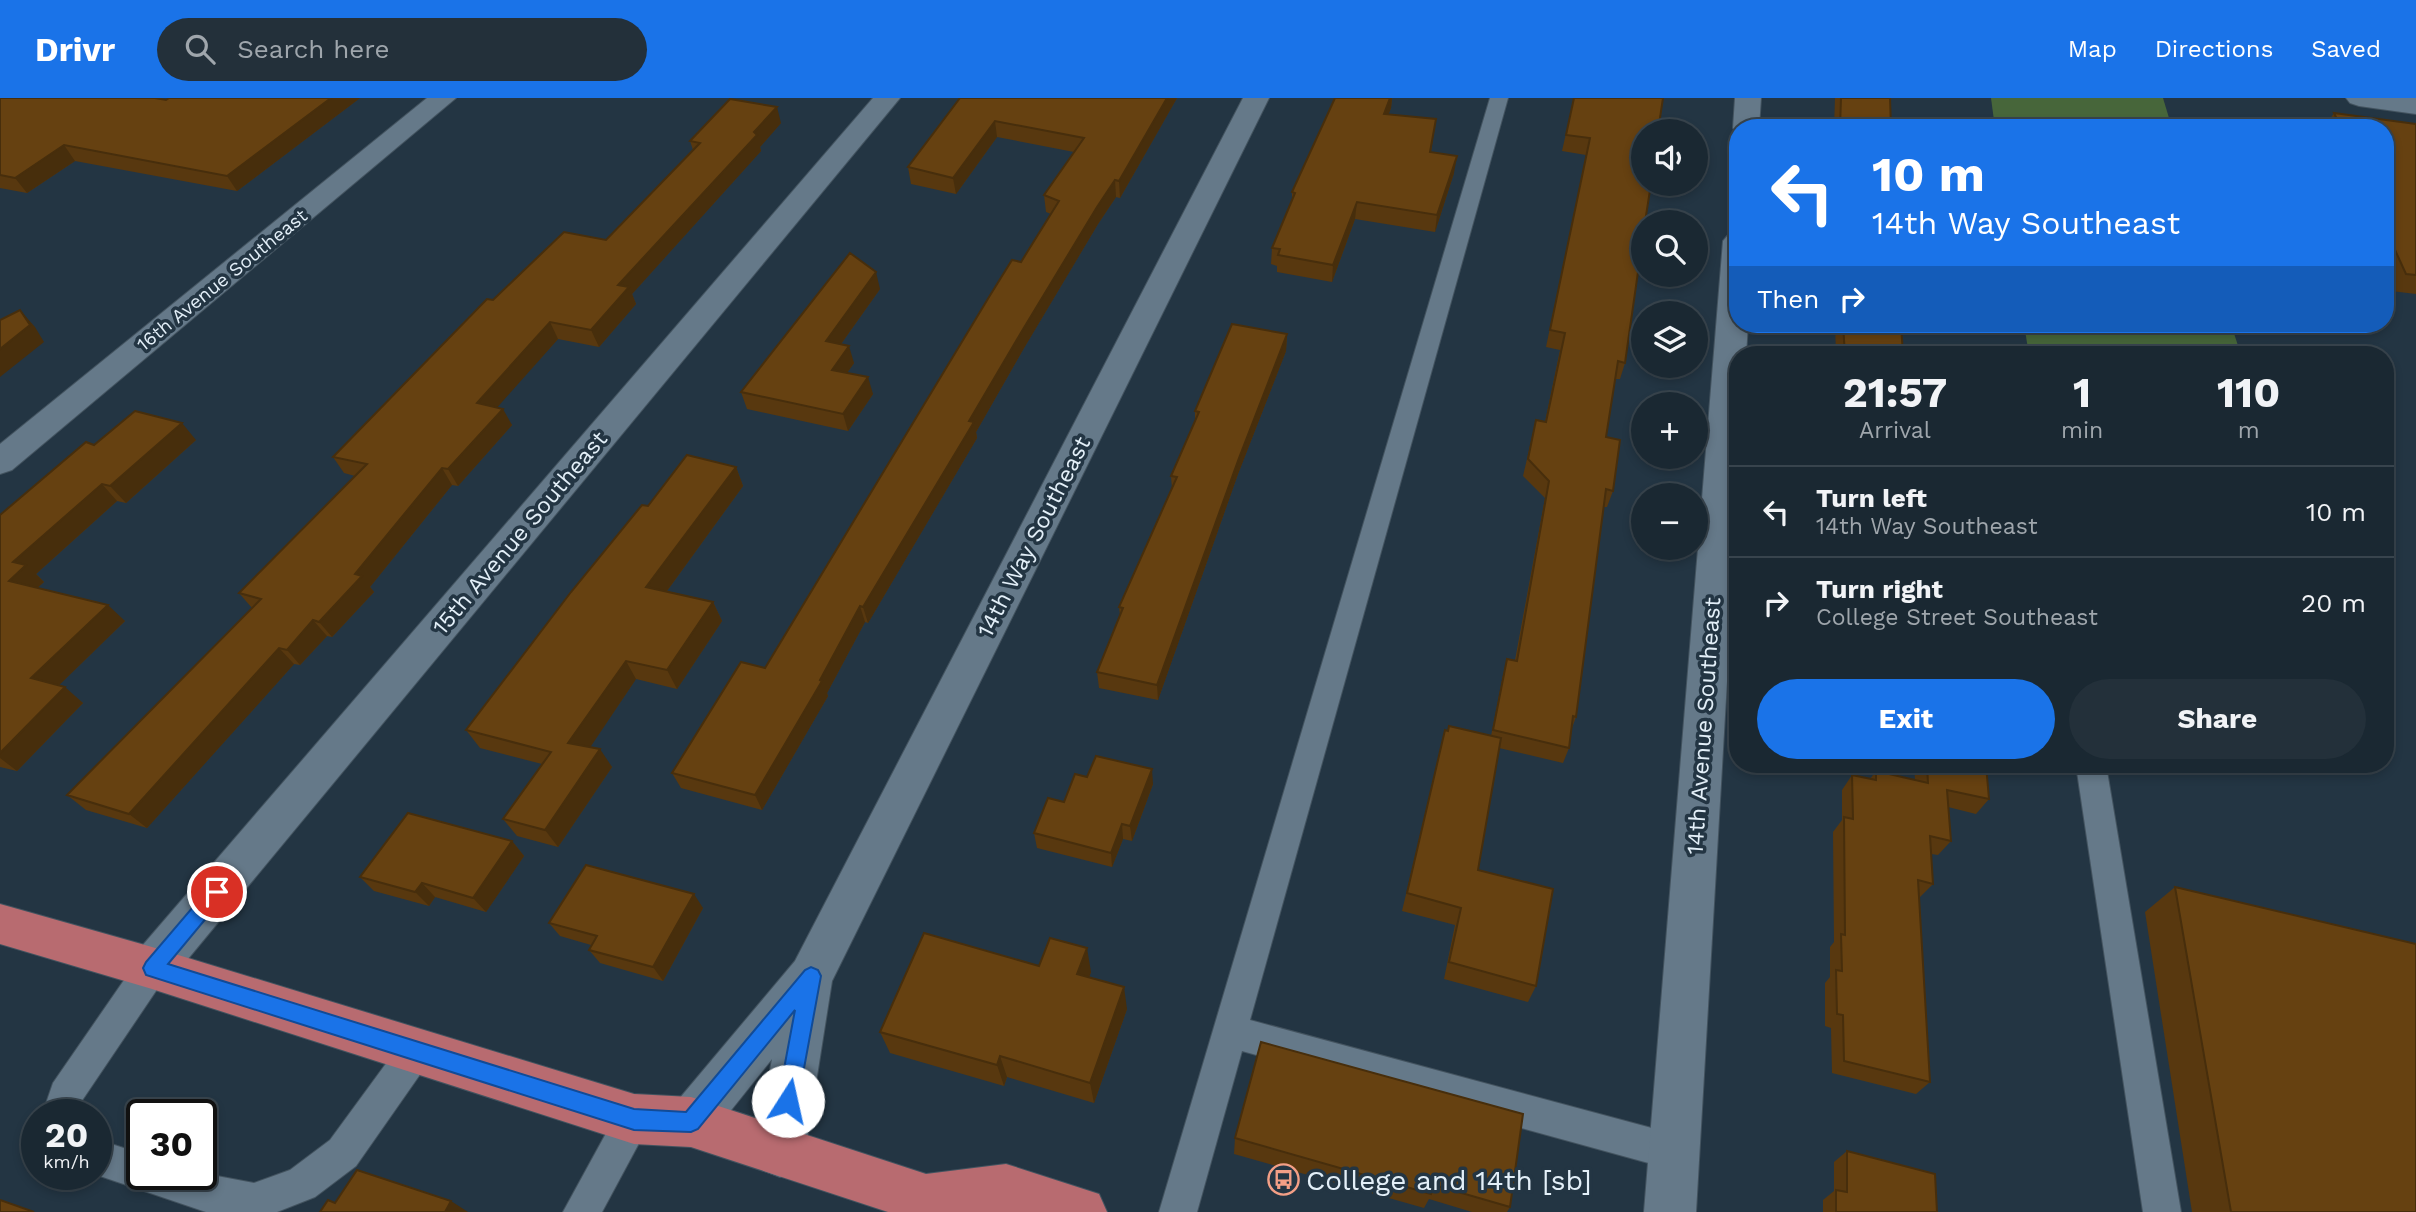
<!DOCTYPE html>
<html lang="en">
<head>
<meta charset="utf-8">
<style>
  :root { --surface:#1a2832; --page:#23303a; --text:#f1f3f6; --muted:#9fa6ac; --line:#38444d; --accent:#1a73e8 }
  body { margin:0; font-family:"Work Sans",sans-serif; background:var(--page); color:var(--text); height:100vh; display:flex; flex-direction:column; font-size:26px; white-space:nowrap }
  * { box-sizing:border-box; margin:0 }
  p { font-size:23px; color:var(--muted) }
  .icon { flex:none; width:38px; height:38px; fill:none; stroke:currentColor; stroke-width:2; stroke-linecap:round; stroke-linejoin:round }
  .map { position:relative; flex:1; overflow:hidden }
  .side { position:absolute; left:1729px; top:248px; width:665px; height:427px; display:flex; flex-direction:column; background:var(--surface); border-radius:28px; box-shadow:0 4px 10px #0003,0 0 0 2px var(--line) }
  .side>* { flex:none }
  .hud { position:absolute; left:1729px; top:21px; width:665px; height:214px; border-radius:28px; box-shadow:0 4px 10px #0003,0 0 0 2px var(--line); background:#1a73e8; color:#fff; overflow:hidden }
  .fabs { position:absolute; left:1631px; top:21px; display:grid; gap:14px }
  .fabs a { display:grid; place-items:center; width:77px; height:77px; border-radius:50%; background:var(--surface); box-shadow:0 4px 10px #0003,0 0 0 2px var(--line); font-size:35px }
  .speed { position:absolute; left:21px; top:1001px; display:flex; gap:14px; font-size:35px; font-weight:700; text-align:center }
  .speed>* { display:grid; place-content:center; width:91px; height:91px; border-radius:50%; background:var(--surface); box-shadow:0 4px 10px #0003,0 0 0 2px var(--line); line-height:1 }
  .speed small { font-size:18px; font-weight:400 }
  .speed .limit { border:4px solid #111; border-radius:10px; background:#fff; color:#111 }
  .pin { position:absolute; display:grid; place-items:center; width:60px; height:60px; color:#fff; margin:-30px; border:4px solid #fff; border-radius:50%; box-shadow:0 2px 7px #0007 }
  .me { position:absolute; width:77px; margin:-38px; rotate:10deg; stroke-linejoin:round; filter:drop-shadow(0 0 5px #0008) }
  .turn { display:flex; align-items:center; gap:24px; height:147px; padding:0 28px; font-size:32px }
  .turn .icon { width:91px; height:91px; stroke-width:2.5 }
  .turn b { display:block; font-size:49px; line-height:60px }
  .then { display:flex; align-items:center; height:66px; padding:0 28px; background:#0003; gap:14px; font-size:26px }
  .eta { display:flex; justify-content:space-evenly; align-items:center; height:119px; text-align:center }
  .eta b { font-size:42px; font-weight:700; line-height:49px }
  .button { display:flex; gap:14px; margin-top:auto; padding:14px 28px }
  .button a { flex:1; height:80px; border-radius:42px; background:var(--accent); color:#fff; font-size:28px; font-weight:700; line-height:80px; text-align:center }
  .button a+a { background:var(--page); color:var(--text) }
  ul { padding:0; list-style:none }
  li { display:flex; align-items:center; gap:21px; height:91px; padding:0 28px; border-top:2px solid var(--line) }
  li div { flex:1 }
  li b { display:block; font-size:26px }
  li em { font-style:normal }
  header { display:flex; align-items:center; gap:42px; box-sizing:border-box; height:98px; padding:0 35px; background:var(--accent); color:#fff }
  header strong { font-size:33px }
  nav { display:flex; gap:38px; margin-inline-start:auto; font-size:24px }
  .search { width:490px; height:63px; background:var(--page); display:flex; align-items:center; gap:18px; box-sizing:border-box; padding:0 24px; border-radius:38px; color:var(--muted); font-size:26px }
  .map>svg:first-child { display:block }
</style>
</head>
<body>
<header>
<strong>Drivr</strong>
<div class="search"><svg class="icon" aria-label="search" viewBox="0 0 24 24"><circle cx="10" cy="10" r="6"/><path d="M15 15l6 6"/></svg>Search here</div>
<nav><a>Map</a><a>Directions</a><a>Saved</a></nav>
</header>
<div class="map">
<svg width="2416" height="1114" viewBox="0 0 2416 1114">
  <rect width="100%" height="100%" fill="#233543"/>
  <g fill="#47663a">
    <polygon points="1991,0 2163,0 2172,30 1995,30"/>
    <polygon points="2024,226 2231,226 2241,257 2029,257"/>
  </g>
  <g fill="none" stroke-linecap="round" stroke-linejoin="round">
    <defs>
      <g id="service">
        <polygon points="1490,0 1508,0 1250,922 1674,1036 1687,1041 1692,1054 1687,1067 1674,1072 1242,953 1197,1114 1159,1114"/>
        <polygon points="2076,667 2106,667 2181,1114 2143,1114"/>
        <polygon points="152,855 164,859 169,870 164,881 81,1004 78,1017 42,1017 53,985 140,859"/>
        <polygon points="416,936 428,941 433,953 428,965 356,1068 315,1099 277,1114 206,1114 94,1076 96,1041 142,1056 142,1076 201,1075 254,1085 290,1072 330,1042 404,941"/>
        <polygon points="634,1003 647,1008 652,1021 602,1114 563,1114 621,1008"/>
      </g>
      <g id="minor">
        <polygon points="427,0 456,0 12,372 0,376 0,346"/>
        <polygon points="873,0 900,0 168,885 152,891 136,885 129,870 136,855"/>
        <polygon points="1243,0 1269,0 832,883 805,1054 798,1072 780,1079 762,1072 755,1054 772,961 708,1041 691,1049 674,1041 666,1024 674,1007 795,863"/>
        <polygon points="2346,0 2416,0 2416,16 2359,8 2350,5"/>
      </g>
      <g id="tertiary">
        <polygon points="1735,0 1761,0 1759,30 1738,30 1737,36 1733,30"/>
        <polygon points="1738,134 1738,226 1748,226 1746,257 1738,257 1738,395 1696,1114 1644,1114 1723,143 1728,137"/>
      </g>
      <polygon id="primary" points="0,806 152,849 634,996 691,999 926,1076 1006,1066 1099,1096 1107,1114 888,1114 691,1049 634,1046 152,891 0,846"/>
    </defs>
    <use href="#service" stroke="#43535f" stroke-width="2"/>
    <use href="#minor" stroke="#43535f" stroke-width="2"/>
    <use href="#tertiary" stroke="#43535f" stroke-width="2"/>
    <use href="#primary" stroke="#43535f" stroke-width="2"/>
    <use href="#service" fill="#657989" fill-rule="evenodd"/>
    <use href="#minor" fill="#657989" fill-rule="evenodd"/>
    <use href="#tertiary" fill="#657989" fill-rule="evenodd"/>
    <use href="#primary" fill="#b86b70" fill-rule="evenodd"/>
  </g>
  <g fill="#58380f">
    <polygon points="0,0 166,2 169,0 360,0 237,93 75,63 27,95 0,90"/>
    <polygon points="960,0 1177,0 1120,100 1116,99 1098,126 1024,250 976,334 977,340 868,525 865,524 827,595 828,598 762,712 681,690 672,675 765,570 1051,116 1046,114 1044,97 1074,54 997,39 956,96 911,86 908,69"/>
    <polygon points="1335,0 1392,0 1391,10 1388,17 1436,21 1431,54 1454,75 1435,134 1355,121 1332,184 1277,174 1277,168 1271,166 1272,150 1292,103 1292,94"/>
    <polygon points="1574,0 1663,0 1625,265 1620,281 1615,281 1606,339 1613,393 1607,409 1603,409 1576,619 1572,630 1569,650 1563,665 1499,650 1478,772 1536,888 1528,904 1444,881 1455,827 1402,813 1445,632 1491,638 1503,577 1507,561 1515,562 1545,400 1523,378 1536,322 1545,324 1560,252 1546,249 1586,57 1562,53"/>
    <polygon points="1835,0 1890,0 1891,30 1834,30"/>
    <polygon points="2334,15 2416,26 2416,196 2391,193 2385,179 2385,30 2324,30"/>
    <polygon points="781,25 760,49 761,53 632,196 636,206 599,249 558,241 497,309 512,327 458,388 452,387 370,489 374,494 332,539 327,538 300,567 294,566 147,730 86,712 67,697 252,510 239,495 355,378 344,375 333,359 493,202 606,142 693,52 690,43"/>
    <polygon points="880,191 841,246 854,265 847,275 873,296 848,333 747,311 741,294"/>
    <polygon points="1835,226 1901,226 1903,257 1836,257"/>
    <polygon points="1287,236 1286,253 1238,376 1158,602 1099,590 1097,574 1120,517 1119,509 1172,391 1171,378 1195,323 1195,313"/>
    <polygon points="196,342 126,405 117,403 36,476 44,484 37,490 125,523 59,587 83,605 17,673 0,669 0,417 94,347"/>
    <polygon points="736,369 743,388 667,493 713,504 722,523 677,591 636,581 590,649 612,669 558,749 517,738 503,721 542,666 480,650 466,632 648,408"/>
    <polygon points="1914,667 1986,667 1989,701 1976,716 1948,709 1951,743 1938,757 1931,756 1933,786 1920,799 1919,799 1930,984 1916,996 1832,975 1831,930 1825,928 1825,885 1830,879 1830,849 1834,844 1833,734 1842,722 1842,692 1852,677 1870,681 1876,673 1915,682"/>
    <polygon points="1087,679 1153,686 1132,743 1123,741 1112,769 1037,750 1034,735"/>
    <polygon points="512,743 524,758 486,814 435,799 429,808 374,793 360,779"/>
    <polygon points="2175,789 2416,1114 2192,1114 2145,814"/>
    <polygon points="703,810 663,883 600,865 589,852 591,847 560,838 549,825"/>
    <polygon points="1039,868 1091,874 1089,879 1127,911 1094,1005 1007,979 1004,988 890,955 880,934"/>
    <polygon points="1261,944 1510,1109 1507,1114 1472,1114 1429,1101 1424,1110 1234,1056 1235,1040"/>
    <polygon points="1847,1053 1937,1114 1823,1114 1823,1102 1834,1093 1834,1064"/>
  </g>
  <g fill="#472e0c">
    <polygon points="331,0 360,0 237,93 227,78"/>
    <polygon points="1167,0 1177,0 1120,100 1119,83"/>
    <polygon points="1390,0 1392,0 1391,10 1382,33 1384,16"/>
    <polygon points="777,9 781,25 760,49 761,53 632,196 636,206 599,249 591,232 618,187"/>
    <polygon points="995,23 997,39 956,96 953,80"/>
    <polygon points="64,47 75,63 27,95 15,80"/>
    <polygon points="1457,58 1454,75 1435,134 1437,117"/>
    <polygon points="1115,82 1116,99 1098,126 1024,250 976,334 977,340 868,525 863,509 969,323 1022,233 1097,109"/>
    <polygon points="1357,104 1355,121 1332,184 1333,167"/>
    <polygon points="876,174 880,191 831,260 826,243"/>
    <polygon points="20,212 35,229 44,244 0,279 0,251"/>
    <polygon points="550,224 558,241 486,322 477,305"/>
    <polygon points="1287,236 1286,253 1238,376 1158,602 1157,587 1239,360"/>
    <polygon points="849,248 854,265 837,289 832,272"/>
    <polygon points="868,279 873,296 848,333 843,316"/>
    <polygon points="503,311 512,327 458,388 448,371"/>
    <polygon points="182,325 196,342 126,405 110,388"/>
    <polygon points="736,369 743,388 656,508 646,489"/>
    <polygon points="442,370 452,387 370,489 374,494 332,539 319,524 355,476"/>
    <polygon points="102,386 117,403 36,476 44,484 27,499 9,483 13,464"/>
    <polygon points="713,504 722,523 677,591 667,572"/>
    <polygon points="108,507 125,523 50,596 31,580"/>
    <polygon points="860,508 865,524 827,595 828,598 762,712 755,697"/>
    <polygon points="313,522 327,538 300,567 287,552"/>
    <polygon points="279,550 294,566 147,730 129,716"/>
    <polygon points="626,563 636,581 581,663 568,645"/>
    <polygon points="65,589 83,605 17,673 0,660 0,655"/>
    <polygon points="600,651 612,669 558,749 545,732"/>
    <polygon points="1152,671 1153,686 1132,743 1130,728"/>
    <polygon points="1122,726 1123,741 1112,769 1111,755"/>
    <polygon points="512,743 524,758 486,814 473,800"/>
    <polygon points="422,785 435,799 429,808 415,794"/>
    <polygon points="694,796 703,810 663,883 653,869"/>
    <polygon points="1087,850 1091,874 1082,899 1077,876"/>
    <polygon points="1124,889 1127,911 1094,1005 1090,985"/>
    <polygon points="1000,958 1007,979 1004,988 997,967"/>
    <polygon points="451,1103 468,1114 445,1114"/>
  </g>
  <g fill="#664111" stroke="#472e0c" stroke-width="2">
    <polygon points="0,0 155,0 166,2 169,0 331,0 227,78 64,47 15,80 0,77"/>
    <polygon points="960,0 1167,0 1119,83 1115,82 1097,109 1022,233 969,323 974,324 863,509 860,508 820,582 822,583 755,697 672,675 741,564 765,570 989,199 1012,162 1021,164 1059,103 1044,97 1084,40 995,23 953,80 908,69"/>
    <polygon points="1335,0 1390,0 1384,16 1436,21 1430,54 1457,58 1437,117 1357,104 1333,167 1278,157 1280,151 1272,150 1295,95 1292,94"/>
    <polygon points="1574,0 1663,0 1658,33 1643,33 1643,86 1651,86 1645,124 1643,124 1643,139 1625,265 1618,263 1606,339 1620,342 1613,393 1606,391 1576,619 1573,618 1569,650 1493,632 1507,561 1517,563 1549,383 1528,361 1536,322 1546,324 1565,235 1550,232 1590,40 1566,37"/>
    <polygon points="1841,0 1890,0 1891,30 1840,30"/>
    <polygon points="730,1 777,9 754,34 757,37 618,187 629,189 591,232 550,224 477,305 503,311 448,371 442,370 355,476 362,478 319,524 313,522 287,552 279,550 129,716 67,697 261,501 239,495 367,366 333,359 487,201 493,202 564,134 606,142 700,45 690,43"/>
    <polygon points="2334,15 2416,26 2416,177 2406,176 2385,130 2385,30 2341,30"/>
    <polygon points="850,155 876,174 826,243 849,248 832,272 868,279 843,316 741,294"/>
    <polygon points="20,212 30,227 0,251 0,222"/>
    <polygon points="1232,226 1287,236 1239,360 1157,587 1097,574 1123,510 1119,509 1177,379 1171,378 1199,314 1195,313"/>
    <polygon points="1843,226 1901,226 1903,257 1845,257"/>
    <polygon points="135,313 182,325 110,388 102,386 13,464 26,467 9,483 108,507 31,580 65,589 0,655 0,417 86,344 94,347"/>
    <polygon points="687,357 736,369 646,489 713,504 667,572 626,563 568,645 600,651 545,732 503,721 551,654 466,632 571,494 642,407 648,408"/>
    <polygon points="1449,628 1501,640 1478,772 1553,791 1536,888 1449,864 1461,810 1407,795 1445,632 1448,633"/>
    <polygon points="1096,658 1152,671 1130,728 1122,726 1111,755 1034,735 1048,700 1064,704 1075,676 1087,679"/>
    <polygon points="1927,667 1986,667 1989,701 1947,692 1951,743 1930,738 1933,786 1918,782 1930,984 1844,963 1843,917 1837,916 1836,872 1842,873 1841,836 1845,837 1844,719 1853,721 1852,677 1876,682 1876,673 1928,685"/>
    <polygon points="408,715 512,743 473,800 422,785 415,794 360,779"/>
    <polygon points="586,767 694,796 653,869 589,852 597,838 549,825"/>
    <polygon points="2175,789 2416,846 2416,1114 2231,1114"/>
    <polygon points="924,835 1039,868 1050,840 1087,850 1077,876 1124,889 1090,985 1000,958 997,967 880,934"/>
    <polygon points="1261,944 1523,1016 1510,1109 1434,1087 1431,1096 1235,1040"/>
    <polygon points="1847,1053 1935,1076 1937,1114 1836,1114 1836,1092 1847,1094"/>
    <polygon points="357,1072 451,1103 445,1114 320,1114 328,1102 335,1105"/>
    <polygon points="0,1102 34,1114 0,1114"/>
  </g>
  <polygon fill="#1a73e8" stroke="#114b97" stroke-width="2" points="217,786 223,789 226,794 223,800 168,866 634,1011 686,1014 805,872 811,869 818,872 821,878 798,1003 795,1010 788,1013 781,1010 778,1003 795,912 698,1031 691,1034 634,1032 146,877 143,870 146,864 210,789"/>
  <defs>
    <symbol id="bus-ring" viewBox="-11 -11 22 22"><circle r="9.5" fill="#233543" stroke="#f39f86" stroke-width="1.5"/><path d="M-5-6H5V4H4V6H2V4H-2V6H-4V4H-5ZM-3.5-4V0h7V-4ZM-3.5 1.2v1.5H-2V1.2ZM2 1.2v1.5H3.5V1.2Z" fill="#f39f86"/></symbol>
  </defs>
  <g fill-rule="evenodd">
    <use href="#bus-ring" x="1266" y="1064" width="35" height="35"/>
  </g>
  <g text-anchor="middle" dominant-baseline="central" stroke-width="7" stroke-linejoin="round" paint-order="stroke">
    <g font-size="19" fill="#e3eff8" stroke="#233543">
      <text transform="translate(222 182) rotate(-39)">16th Avenue Southeast</text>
    </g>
    <g font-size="23" fill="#e3eff8" stroke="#233543">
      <text transform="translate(520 435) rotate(-50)">15th Avenue Southeast</text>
      <text transform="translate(1034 439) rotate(-63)">14th Way Southeast</text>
      <text transform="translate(1704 628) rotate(-86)">14th Avenue Southeast</text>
    </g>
    <g font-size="28" fill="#e3eff8" stroke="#233543" text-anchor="start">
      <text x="1306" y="1082">College and 14th [sb]</text>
    </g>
  </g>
</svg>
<div class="fabs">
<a><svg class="icon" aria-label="sound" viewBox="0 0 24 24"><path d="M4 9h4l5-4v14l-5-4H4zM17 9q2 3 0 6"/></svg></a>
<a><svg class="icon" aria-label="search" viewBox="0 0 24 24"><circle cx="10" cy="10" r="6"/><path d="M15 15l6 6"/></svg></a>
<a><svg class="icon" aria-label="layers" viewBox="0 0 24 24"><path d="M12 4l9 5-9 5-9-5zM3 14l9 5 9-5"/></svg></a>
<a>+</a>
<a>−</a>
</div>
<div class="speed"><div>20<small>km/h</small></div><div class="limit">30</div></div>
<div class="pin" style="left:217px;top:794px;background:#d93025"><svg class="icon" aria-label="arrive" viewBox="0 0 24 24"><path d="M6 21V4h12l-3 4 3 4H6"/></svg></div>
<svg class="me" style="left:788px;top:1003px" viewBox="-20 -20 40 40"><circle r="19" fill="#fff"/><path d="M0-13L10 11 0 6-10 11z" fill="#1a73e8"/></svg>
<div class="hud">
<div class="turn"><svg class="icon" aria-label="left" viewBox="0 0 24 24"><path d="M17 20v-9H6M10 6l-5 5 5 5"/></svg><div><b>10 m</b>14th Way Southeast</div></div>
<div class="then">Then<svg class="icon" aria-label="right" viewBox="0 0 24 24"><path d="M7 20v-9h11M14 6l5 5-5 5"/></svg></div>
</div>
<section class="side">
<div class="eta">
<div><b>21:57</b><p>Arrival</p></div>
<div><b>1</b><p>min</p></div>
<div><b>110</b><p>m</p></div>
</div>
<ul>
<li><svg class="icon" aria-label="left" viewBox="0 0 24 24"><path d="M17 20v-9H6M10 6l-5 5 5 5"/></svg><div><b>Turn left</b><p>14th Way Southeast</p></div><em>10 m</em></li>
<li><svg class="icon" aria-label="right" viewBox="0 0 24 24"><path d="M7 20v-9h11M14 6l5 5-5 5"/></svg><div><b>Turn right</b><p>College Street Southeast</p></div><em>20 m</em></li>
</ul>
<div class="button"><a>Exit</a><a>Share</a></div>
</section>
</div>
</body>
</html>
